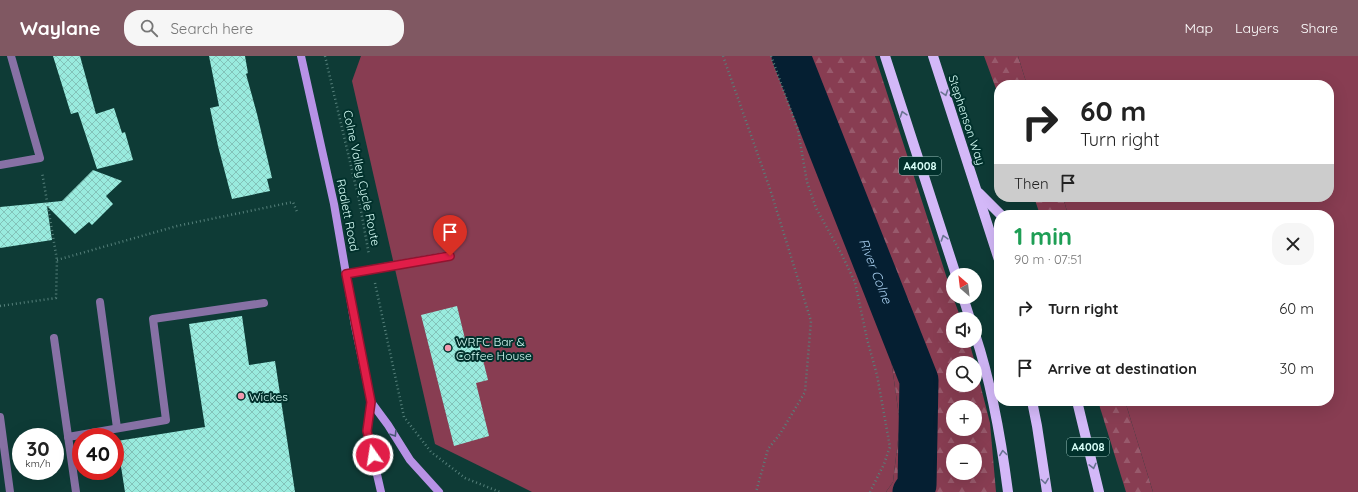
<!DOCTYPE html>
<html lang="en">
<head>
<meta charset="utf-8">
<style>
  :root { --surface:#fff; --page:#f6f6f6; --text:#222; --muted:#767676; --accent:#805862 }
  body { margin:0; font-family:Quicksand,sans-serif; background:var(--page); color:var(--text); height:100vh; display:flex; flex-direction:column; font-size:15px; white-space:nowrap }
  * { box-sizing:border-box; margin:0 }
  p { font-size:13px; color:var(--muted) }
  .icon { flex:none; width:22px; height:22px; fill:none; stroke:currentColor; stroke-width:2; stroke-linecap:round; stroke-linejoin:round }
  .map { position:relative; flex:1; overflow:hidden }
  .drawer { position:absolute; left:994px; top:154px; width:340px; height:196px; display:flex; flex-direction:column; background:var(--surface); border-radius:16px; box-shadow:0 4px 16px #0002 }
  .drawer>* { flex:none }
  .top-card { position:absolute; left:994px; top:24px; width:340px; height:122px; border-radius:16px; box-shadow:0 4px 16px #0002; background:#fff; color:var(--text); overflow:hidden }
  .needle { width:26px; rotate:332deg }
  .buttons { position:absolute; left:946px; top:212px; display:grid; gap:8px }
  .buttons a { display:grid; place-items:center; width:36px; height:36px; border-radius:50%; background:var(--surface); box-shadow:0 4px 16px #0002; font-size:20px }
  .speed { position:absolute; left:12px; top:372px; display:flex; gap:8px; font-size:20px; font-weight:700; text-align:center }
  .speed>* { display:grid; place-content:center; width:52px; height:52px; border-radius:50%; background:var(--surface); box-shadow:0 4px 16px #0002; line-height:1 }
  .speed small { font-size:10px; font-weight:400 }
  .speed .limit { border:6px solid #d22; background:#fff; color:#111 }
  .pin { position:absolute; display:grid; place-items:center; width:34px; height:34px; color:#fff; margin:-41px -17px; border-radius:50% 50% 50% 0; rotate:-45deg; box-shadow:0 0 4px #0007 }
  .pin .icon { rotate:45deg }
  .me { position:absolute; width:44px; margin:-22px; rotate:347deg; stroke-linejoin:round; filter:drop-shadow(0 0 3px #0008) }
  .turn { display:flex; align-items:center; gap:14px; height:84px; padding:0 20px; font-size:18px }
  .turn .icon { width:52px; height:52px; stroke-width:2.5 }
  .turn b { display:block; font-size:28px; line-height:34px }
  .then { display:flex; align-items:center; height:38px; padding:0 20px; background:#0003; gap:8px; font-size:15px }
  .round { display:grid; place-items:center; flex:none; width:42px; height:42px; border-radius:16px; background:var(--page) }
  .headline { display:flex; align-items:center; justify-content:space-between; height:68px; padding:0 20px }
  h1 { font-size:24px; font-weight:700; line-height:30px; color:#1e9e55 }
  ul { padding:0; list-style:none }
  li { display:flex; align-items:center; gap:12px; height:60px; padding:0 20px }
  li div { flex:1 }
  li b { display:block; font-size:15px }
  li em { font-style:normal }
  header { display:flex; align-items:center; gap:24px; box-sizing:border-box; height:56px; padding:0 20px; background:var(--accent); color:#fff }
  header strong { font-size:19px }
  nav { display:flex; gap:22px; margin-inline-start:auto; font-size:14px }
  .search { width:280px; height:36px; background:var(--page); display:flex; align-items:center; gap:10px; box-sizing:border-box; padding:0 14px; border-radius:16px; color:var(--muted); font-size:15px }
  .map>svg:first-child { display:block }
</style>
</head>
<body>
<header>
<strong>Waylane</strong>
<div class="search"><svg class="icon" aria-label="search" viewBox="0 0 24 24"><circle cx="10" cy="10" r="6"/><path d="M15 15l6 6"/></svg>Search here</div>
<nav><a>Map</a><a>Layers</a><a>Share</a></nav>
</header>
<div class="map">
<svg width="1358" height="436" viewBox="0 0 1358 436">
  <defs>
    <pattern id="forest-firs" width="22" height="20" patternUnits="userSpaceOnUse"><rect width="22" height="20" fill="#883d52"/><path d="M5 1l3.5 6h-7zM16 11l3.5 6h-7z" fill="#985a6c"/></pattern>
    <pattern id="building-cross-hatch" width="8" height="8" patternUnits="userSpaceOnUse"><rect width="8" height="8" fill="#99ebde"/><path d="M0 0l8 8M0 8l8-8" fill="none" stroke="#83c3b9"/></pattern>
  </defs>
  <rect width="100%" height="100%" fill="#0e3b36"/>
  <g fill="#883d52">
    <polygon points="361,0 782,0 860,205 889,289 900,367 893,426 886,436 532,436 435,388 352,25"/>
    <polygon points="1018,0 1358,0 1358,436 1153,436 1125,345 1329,345 1329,159 1068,159 1063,141 1329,141 1329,29 1027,29"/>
  </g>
  <g fill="url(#forest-firs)" fill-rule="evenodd">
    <path d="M782,0H875L953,241L961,263H953V285H969L975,307H953V329H975V308L990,367L996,436H886L893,426L900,367L889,289L860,205ZM953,351H975V373H953ZM953,395H975V417H953Z"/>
    <polygon points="984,0 1018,0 1027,29 999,29 999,41"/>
    <polygon points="1034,141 1063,141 1068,159 1040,159"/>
    <polygon points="1098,345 1125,345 1153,436 1126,436"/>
  </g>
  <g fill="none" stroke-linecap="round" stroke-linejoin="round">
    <path stroke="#051f32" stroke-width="39" id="s1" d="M791,0L919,324L917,429L912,436"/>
  </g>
  <g fill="url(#building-cross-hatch)">
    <polygon points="53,0 80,0 96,58 114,52 122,77 125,76 133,104 97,113 78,56 71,58"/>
    <polygon points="209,0 245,0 248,17 246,18 257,58 272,122 267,123 270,135 232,143 218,90 210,52 219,50"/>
    <polygon points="93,114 122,125 106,140 113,148 92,169 89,166 75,178 47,150 52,184 0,192 0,151 62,145"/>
    <polygon points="457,250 466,287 478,284 488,324 476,327 489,380 454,390 421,259"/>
    <polygon points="242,260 249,309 275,305 295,436 125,436 117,385 205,371 189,268"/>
  </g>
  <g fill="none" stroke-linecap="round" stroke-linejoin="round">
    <g stroke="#56807b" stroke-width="2.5" stroke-dasharray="1 3" stroke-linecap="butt">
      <polyline points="325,0 359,144 369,199"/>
      <polyline points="723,0 770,133 811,265 805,336 780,378 768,393 756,436"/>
      <polyline points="771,0 798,74 807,126 816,152 841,197 855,226 867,283 877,319 890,391 884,408 870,436"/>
      <polyline points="57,204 177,170 293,146 297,156"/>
      <polyline points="375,227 404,361 431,396 465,422 500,436"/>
      <polyline points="0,250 56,242 57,204 42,116"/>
    </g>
    <g stroke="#8771a5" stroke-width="8">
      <polyline points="346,218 450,199"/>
      <polyline points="100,246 117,372"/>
      <polyline points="54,282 76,436"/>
      <polyline points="0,361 10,436"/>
      <polyline points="68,381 166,364 153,263 264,247"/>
    </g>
    <polyline stroke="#8771a5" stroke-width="8" points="0,109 40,102 11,0"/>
    <g stroke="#b792e6" stroke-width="8">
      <polyline points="301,0 334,148 355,270 371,346 367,375 381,436"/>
      <polyline points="371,346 388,369 410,404 439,436"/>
    </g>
    <g stroke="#d3b8f8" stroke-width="10">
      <polyline points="885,0 956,219"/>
      <polyline points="933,0 999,204"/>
      <polyline points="979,137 1001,159"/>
      <polyline points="963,241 970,263"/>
      <path d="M975,278C992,329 1001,382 1008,436"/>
      <polyline points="1032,345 1037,370 1047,436"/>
      <polyline points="1077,345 1099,436"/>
    </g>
  </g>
  <defs><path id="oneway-chevron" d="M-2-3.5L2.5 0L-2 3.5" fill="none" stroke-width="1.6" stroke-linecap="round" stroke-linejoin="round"/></defs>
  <g stroke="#6a7492">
    <use href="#oneway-chevron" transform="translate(945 37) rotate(72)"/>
    <use href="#oneway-chevron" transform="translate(903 58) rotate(-108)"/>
    <use href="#oneway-chevron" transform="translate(944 182) rotate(-108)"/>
    <use href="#oneway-chevron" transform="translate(1003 397) rotate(-98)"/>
    <use href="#oneway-chevron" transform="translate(1093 410) rotate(76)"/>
    <use href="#oneway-chevron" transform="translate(1045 425) rotate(82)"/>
  </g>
  <use stroke="#4a5876" href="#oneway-chevron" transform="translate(394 378) rotate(58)"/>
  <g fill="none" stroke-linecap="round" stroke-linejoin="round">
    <defs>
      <polyline id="route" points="373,399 367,375 371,346 346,218 450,200"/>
    </defs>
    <use href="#route" stroke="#92132f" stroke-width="10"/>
    <use href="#route" stroke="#e11d48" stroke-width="7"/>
  </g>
  <g fill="#f29ab0" stroke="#01312c" stroke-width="1.5">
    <circle cx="448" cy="292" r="4"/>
    <circle cx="241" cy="340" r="4"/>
  </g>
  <g text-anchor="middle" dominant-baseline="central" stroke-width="4" stroke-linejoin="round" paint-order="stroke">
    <g fill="#01312c" stroke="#97c0ba" stroke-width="1">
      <rect x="899" y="101" width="42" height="18" rx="3"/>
      <rect x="1067" y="382" width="42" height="18" rx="3"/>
    </g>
    <g font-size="11" font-weight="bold" fill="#d7fef7">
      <text x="920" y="110">A4008</text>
      <text x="1088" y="391">A4008</text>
    </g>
    <g font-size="12" fill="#d7fef7" stroke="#01312c">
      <text transform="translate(967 64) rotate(72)">Stephenson Way</text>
      <text transform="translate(362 122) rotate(78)">Colne Valley Cycle Route</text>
      <text transform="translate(348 159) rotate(79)">Radlett Road</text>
    </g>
    <g font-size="12" fill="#d7fef7" stroke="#01312c" text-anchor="start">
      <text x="456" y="285">WRFC Bar &amp;<tspan x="456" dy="14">Coffee House</tspan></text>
      <text x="249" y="340">Wickes</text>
    </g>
    <g font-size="13" font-style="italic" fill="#a9cfef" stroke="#01312c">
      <text stroke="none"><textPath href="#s1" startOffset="231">River Colne</textPath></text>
    </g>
  </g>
</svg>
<div class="buttons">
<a><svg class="needle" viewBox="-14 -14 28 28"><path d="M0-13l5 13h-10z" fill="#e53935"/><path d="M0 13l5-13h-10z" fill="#767676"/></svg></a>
<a><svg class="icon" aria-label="sound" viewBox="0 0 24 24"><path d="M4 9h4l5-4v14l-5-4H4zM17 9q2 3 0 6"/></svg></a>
<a><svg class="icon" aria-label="search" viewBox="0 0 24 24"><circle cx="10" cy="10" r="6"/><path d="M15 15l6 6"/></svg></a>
<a>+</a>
<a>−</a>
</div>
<div class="speed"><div>30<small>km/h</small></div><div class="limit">40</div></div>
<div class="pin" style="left:450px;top:200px;background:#d93025"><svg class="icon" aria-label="arrive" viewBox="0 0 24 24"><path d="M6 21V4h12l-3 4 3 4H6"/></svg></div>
<svg class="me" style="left:373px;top:399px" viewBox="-20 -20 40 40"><circle r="17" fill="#e11d48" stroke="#fff" stroke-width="3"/><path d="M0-11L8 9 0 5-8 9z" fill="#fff"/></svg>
<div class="top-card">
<div class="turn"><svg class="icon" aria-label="right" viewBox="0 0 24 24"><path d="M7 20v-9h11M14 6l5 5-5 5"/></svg><div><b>60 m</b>Turn right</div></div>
<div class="then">Then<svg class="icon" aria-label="arrive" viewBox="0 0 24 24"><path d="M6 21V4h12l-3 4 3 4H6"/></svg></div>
</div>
<section class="drawer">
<div class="headline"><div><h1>1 min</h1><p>90 m · 07:51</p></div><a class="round"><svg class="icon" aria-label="close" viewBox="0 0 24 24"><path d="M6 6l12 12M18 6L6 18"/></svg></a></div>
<ul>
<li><svg class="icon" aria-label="right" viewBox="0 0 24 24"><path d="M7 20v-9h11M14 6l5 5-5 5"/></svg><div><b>Turn right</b></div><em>60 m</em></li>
<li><svg class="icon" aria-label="arrive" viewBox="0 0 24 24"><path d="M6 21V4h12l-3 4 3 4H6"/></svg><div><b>Arrive at destination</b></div><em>30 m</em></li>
</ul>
</section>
</div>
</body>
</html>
